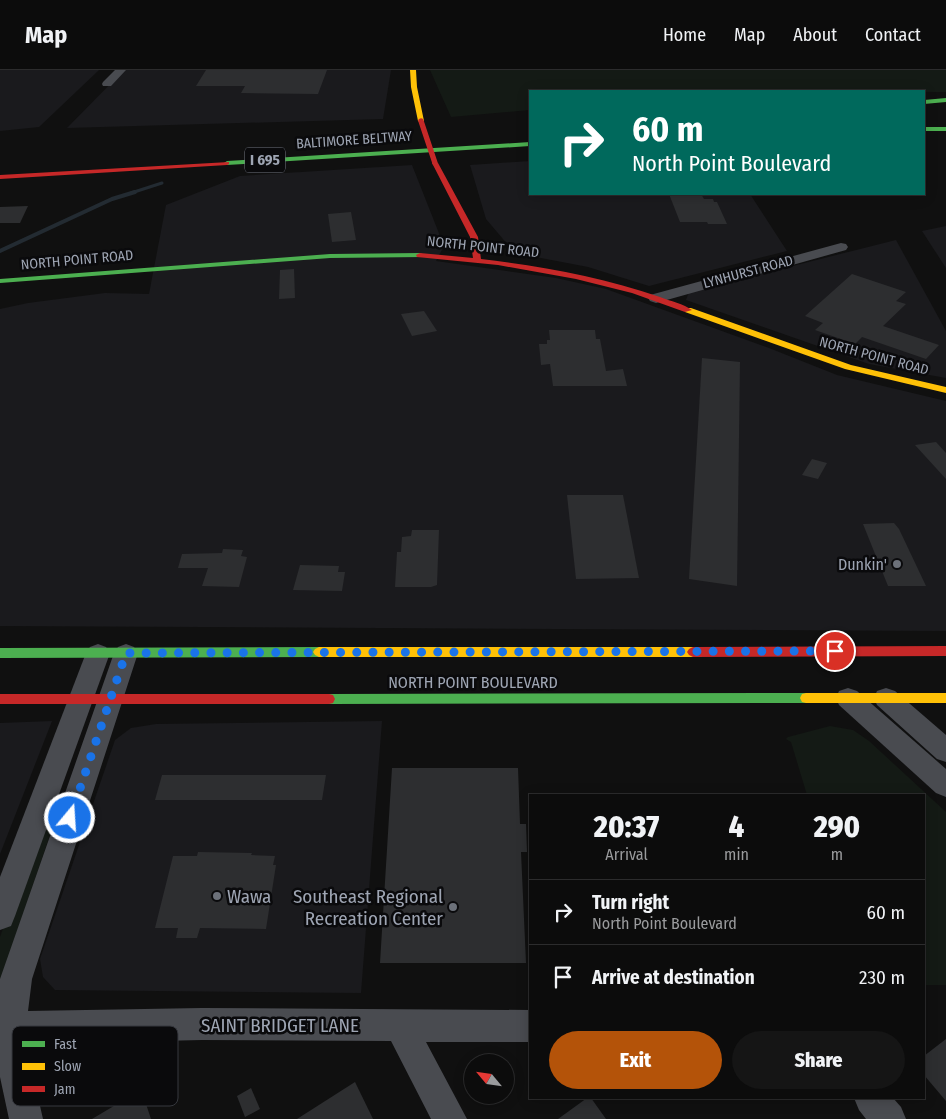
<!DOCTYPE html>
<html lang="en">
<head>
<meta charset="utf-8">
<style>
  :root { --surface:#0c0c0c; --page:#151515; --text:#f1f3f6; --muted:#9a9b9d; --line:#2c2c2d; --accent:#b45309 }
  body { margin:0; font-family:"Fira Sans Condensed",sans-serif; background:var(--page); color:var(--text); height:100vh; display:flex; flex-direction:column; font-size:19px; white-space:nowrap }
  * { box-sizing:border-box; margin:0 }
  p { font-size:16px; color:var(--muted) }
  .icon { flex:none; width:28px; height:28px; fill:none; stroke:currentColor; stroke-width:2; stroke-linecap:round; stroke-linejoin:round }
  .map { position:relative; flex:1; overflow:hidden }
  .panel { position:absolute; left:529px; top:724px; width:396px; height:305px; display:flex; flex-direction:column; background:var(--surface); border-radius:0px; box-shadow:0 2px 12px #0003,0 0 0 1px var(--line) }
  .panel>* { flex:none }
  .banner { position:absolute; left:529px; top:20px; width:396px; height:105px; border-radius:0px; box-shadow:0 2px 12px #0003,0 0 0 1px var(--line); background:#00695c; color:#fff; overflow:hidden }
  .needle { width:32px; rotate:299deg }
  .buttons { position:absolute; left:464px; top:984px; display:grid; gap:10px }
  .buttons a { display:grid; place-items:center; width:50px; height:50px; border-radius:50%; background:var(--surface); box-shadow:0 2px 12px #0003,0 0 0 1px var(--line); font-size:25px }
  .pin { position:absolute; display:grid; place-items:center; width:42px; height:42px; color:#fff; margin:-21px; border:2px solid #fff; border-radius:50%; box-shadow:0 1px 5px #0007 }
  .me { position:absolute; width:55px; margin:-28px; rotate:18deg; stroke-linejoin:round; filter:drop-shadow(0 0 4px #0008) }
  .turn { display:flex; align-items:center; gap:18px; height:105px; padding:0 20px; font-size:22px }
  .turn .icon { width:65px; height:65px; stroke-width:2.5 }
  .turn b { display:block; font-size:35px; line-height:42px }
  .eta { display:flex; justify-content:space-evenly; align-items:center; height:85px; text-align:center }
  .eta b { font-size:30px; font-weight:800; line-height:35px }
  .cta { display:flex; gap:10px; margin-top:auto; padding:10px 20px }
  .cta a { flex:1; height:58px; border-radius:30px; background:var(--accent); color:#fff; font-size:20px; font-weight:800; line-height:58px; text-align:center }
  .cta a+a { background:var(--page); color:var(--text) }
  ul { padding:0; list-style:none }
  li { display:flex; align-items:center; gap:15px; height:65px; padding:0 20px; border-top:1px solid var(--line) }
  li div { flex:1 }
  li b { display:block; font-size:19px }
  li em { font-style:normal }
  header { display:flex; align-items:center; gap:30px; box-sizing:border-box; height:70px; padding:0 25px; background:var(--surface); border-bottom:1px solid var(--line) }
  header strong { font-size:24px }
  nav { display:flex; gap:28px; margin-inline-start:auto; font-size:18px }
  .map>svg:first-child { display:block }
</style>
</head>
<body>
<header>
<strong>Map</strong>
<nav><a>Home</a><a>Map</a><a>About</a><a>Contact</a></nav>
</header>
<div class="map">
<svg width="946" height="1049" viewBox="0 0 946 1049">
  <rect width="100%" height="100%" fill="#101010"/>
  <g fill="#1a1a1d">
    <polygon points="0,0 99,0 39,57 0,61"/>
    <polygon points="124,0 391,0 383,49 67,58"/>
    <polygon points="530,91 530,124 750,124 787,181 649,216 588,197 515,183 486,149 470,95"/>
    <polygon points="412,95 444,176 436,191 556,208 606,219 769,278 837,305 946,331 946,561 0,556 0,239 28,233 105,223 149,224 166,135 240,106"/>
    <polygon points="946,156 946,198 922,161"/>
    <polygon points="896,170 946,261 946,308 869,294 686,230 689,222"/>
    <polygon points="52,651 0,784 0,653"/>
    <polygon points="382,651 361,923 55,920 43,907 40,889 115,670 131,658 156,654"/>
  </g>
  <g fill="#141a15">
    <polygon points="430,0 946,0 946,22 530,21 530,40 451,47"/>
    <polygon points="830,656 853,660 869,671 946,742 946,915 924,915 924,725 807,725 791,672 786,669 788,667"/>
    <polygon points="47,754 52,756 52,759 0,912 0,867 36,764"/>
  </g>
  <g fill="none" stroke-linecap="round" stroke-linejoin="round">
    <polyline stroke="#232b32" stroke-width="3" points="131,123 162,113"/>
    <polyline stroke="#232b32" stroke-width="4" points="0,181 112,129 135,122"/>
  </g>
  <g fill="#2d2e30">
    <polygon points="206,0 327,0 318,24 241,23 245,16 196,16"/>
    <polygon points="669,124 701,124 704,129 713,129 714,132 717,132 727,154 708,154 707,152 680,152"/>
    <polygon points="28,136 20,153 0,153 0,137"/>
    <polygon points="351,142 356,170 332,172 328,144"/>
    <polygon points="294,199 295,228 279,229 280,200"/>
    <polygon points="852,204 906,222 896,231 906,234 883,256 939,275 926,289 862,267 855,274 815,260 823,253 805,246"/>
    <polygon points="424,241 437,261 412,266 401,244"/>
    <polygon points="549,260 595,260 596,269 600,269 606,301 623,299 627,316 553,316 550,294 541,295 539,274 547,274 547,270 550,270"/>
    <polygon points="702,288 740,292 737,516 689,509"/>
    <polygon points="936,372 946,383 946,409 915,375"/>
    <polygon points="812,389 827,393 818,409 802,405"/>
    <polygon points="567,425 623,425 639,508 576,509"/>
    <polygon points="894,453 899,459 926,516 888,516 863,454"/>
    <polygon points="412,460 439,460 437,515 431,517 395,517 397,482 401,482 402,467 411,466"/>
    <polygon points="223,479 243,480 241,486 247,487 239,517 202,516 208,498 178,498 182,484 222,483"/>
    <polygon points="300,495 339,496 338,502 345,502 342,521 293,520"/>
    <polygon points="392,698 518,698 520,754 526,754 527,782 521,782 526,893 380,893"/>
    <polygon points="162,705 326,705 322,730 155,730"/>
    <polygon points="198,782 252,783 251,785 275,786 273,795 276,795 266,859 200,858 197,868 176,868 178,858 155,858 173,786 197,786"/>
    <polygon points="946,969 946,1031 924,1005 924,986"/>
    <polygon points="135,1001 151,1049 92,1049 129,1027"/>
    <polygon points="355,1012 373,1049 297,1049"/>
    <polygon points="251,1018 260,1039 245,1047 237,1026"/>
    <polygon points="587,1028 591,1028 606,1049 558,1049"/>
  </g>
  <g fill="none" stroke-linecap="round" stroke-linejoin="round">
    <g fill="#494b50" fill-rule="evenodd">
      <polygon points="115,0 126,0 111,16 103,16 102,14 103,12"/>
      <polygon points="841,173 846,174 848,177 846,180 656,233 650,231 648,228 650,225"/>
      <polygon points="98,574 106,577 110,583 15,846 11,856 0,860 0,807 86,583 90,577"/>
      <polygon points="126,574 134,577 138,583 32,909 28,941 202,938 530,940 530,972 426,972 467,1049 431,1049 391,971 202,970 29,974 35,1014 43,1049 9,1049 0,1007 0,909 114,583 118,577"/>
      <polygon points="848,618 857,621 946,699 946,727 936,723 839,635 836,628 839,621"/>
      <polygon points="886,618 895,621 946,665 946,692 937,689 877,635 874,628 877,621"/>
      <polygon points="854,1028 893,1028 901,1037 906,1049 866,1049 859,1040"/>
    </g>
    <g fill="#4caf50" fill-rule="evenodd">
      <polygon points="946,28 946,32 924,34 924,30"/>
      <rect x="924" y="57" width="22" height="4"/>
      <polygon points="530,72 530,76 227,95 224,93 227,91"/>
      <polygon points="420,183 424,185 423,187 330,188 0,213 0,209 330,184"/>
      <polygon points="319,577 323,579 325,582 323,585 319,587 0,588 0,578"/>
      <polygon points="806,623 810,624 812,628 810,632 806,633 329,634 325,633 323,629 325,625 329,624"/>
    </g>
    <g fill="#ffc107" fill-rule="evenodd">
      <polygon points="410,0 416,0 417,17 424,51 421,53 418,51 411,17"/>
      <polygon points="685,238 691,238 851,295 946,317 946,323 845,299 685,242"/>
      <polygon points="319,577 693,577 697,579 699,582 697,585 693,587 319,587 315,585 313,582 315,579"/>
      <polygon points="806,623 946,623 946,633 806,633 802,632 800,628 802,624"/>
    </g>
    <g fill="#c62828" fill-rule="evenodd">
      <polygon points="229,92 229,94 227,95 0,109 0,105"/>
      <path d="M433,92L438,93L478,167L481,189C541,196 602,207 660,227C670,231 684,234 692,240L685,242L632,223L576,209L498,195L417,187L416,185L420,183L473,188L470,167L432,93Z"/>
      <polygon points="946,576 946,586 693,587 689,585 687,582 689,579 693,577"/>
      <polygon points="0,624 329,624 333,625 335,629 333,633 329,634 0,634"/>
    </g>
    <polyline stroke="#c62828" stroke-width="5.5" points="421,51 435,93"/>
  </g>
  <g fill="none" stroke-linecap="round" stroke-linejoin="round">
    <polyline stroke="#1a73e8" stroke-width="9" stroke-dasharray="0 16.2" points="70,748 126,583 835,581"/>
  </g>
  <g fill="#6c717a" stroke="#0a0a0c" stroke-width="2">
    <circle cx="897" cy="494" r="5"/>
    <circle cx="217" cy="826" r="5"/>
    <circle cx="453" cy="837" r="5"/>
  </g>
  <g text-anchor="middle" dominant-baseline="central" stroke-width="5" stroke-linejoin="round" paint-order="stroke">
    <g font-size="14" fill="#9ea5b3" stroke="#0a0a0c">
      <text transform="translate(354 70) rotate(-4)">BALTIMORE BELTWAY</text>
      <text transform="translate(483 177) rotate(6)">NORTH POINT ROAD</text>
      <text transform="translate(77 190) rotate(-5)">NORTH POINT ROAD</text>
      <text transform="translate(748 202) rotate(-15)">LYNHURST ROAD</text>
      <text transform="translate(874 286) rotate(15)">NORTH POINT ROAD</text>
    </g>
    <rect fill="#0a0a0c" stroke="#727681" stroke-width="1" x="245" y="77.5" width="40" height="25" rx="4"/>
    <g font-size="15" font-weight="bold" fill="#9ea5b3">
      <text x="265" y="90">I 695</text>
    </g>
    <g font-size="16" fill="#9ea5b3" stroke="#0a0a0c" text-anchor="end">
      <text x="887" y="494">Dunkin'</text>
    </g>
    <g font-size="16" fill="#9ea5b3" stroke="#0a0a0c">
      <text x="473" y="612">NORTH POINT BOULEVARD</text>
    </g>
    <g font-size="19" fill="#9ea5b3" stroke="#0a0a0c" text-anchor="start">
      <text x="227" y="826">Wawa</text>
      <text x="443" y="826" text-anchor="end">Southeast Regional<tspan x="443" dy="22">Recreation Center</tspan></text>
    </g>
    <g font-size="19" fill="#9ea5b3" stroke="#0a0a0c">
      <text x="280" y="955">SAINT BRIDGET LANE</text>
    </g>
  </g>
  <rect x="12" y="956" width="166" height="80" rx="8" fill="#0a0a0c" stroke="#36383e" stroke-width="1"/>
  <rect x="22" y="971" width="23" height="6" fill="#4caf50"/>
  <rect x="22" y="993" width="23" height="7" fill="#ffc107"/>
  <rect x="22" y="1016" width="23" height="6" fill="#c62828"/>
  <g font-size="14" fill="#9ea5b3">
    <text x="54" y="979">Fast</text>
    <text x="54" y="1001">Slow</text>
    <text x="54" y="1024">Jam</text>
  </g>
</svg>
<div class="buttons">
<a><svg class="needle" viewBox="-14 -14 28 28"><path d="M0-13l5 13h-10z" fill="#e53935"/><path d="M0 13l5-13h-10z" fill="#9a9b9d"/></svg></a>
</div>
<div class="pin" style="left:835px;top:581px;background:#d93025"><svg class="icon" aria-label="arrive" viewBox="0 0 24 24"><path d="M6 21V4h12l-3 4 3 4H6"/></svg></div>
<svg class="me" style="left:70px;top:748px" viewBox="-20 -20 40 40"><circle r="17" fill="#1a73e8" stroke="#fff" stroke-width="3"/><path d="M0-11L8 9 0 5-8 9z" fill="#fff"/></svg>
<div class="banner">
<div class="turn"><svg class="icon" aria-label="right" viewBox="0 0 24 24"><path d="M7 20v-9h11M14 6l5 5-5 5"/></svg><div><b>60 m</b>North Point Boulevard</div></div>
</div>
<section class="panel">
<div class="eta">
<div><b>20:37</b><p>Arrival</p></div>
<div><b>4</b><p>min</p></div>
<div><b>290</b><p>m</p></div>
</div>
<ul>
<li><svg class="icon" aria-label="right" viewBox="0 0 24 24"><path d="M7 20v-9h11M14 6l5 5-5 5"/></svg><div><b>Turn right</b><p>North Point Boulevard</p></div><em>60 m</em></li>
<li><svg class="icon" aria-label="arrive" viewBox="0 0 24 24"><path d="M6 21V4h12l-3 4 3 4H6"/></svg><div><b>Arrive at destination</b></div><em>230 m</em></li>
</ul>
<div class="cta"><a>Exit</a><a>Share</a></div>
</section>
</div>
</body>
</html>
